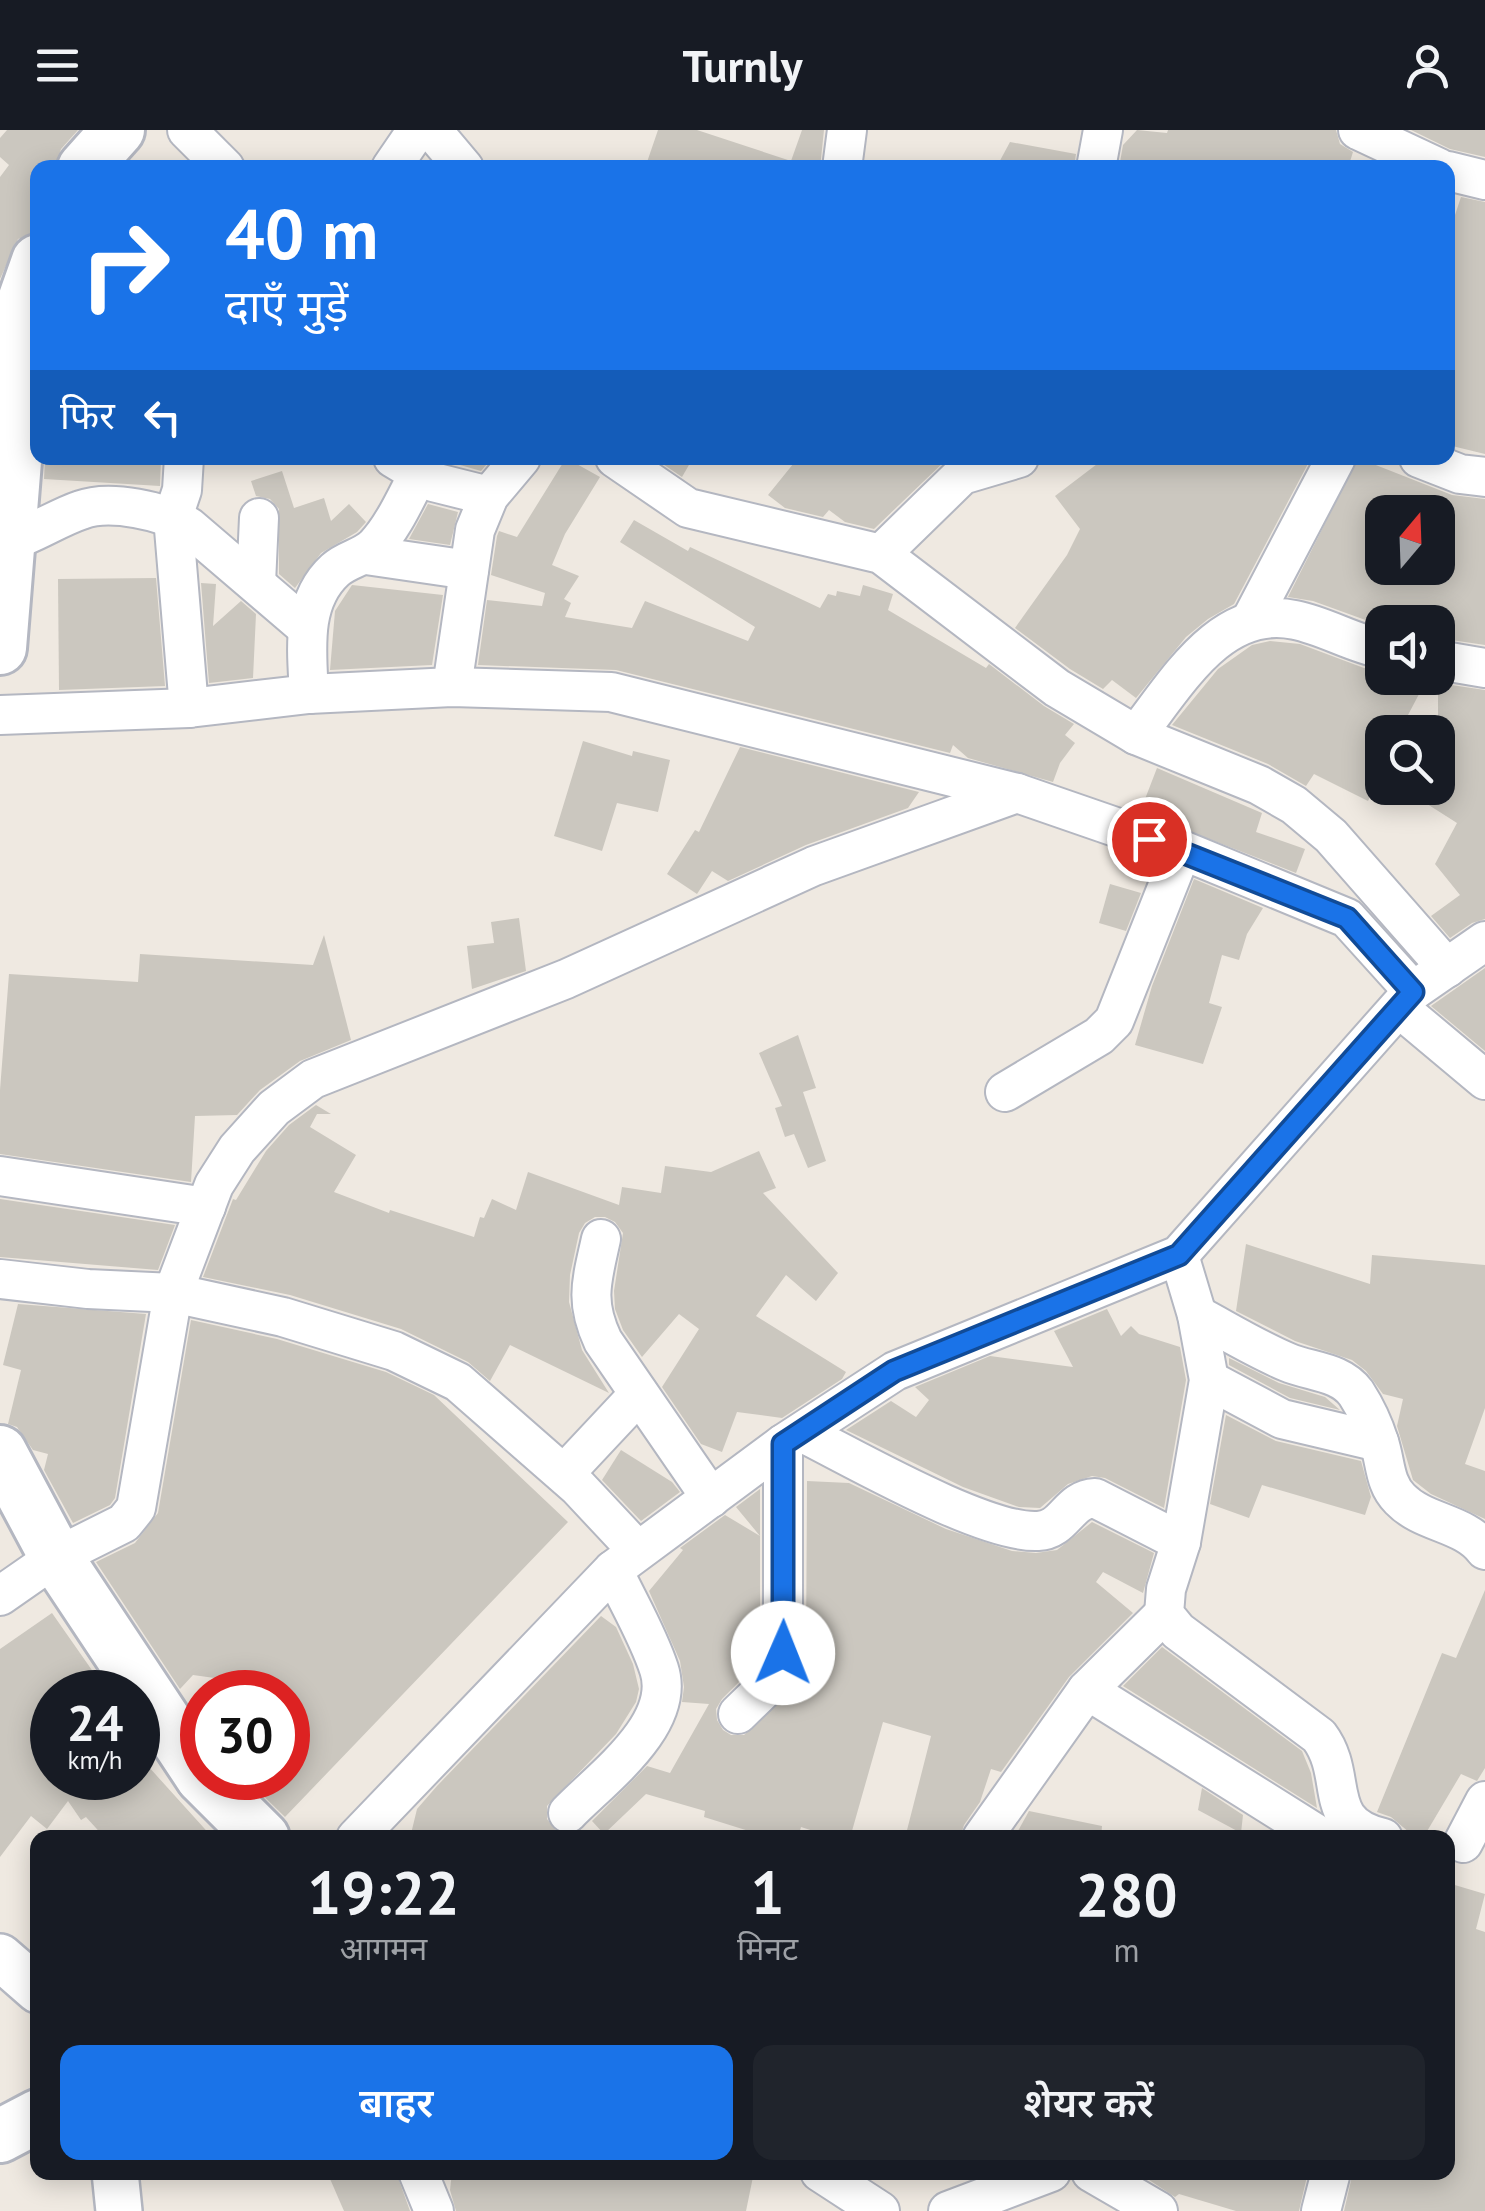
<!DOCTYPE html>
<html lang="hi">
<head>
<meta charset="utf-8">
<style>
  :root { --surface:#171b24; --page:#20242c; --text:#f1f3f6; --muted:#9ea1a6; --accent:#1a73e8 }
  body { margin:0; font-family:"PT Sans","Noto Sans Devanagari",sans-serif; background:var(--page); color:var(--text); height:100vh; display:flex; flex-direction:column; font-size:38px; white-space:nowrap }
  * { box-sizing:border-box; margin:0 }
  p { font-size:32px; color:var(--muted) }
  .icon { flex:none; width:55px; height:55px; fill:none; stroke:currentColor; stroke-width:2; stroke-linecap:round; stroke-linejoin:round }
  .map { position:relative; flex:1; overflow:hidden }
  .side { position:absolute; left:30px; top:1700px; width:1425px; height:350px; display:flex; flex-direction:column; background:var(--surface); border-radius:20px; box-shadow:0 5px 25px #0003 }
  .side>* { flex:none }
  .hud { position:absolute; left:30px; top:30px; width:1425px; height:305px; border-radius:20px; box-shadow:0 5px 25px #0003; background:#1a73e8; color:#fff; overflow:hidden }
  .needle { width:65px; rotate:19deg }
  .fabs { position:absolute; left:1365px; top:365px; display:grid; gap:20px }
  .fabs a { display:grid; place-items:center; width:90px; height:90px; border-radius:20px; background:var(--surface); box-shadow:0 5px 25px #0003; font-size:50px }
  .speed { position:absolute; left:30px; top:1540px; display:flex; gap:20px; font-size:50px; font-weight:700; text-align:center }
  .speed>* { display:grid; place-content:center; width:130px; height:130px; border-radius:50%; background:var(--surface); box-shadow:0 5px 25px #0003; line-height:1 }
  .speed small { font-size:25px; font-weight:400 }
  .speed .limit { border:15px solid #d22; background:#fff; color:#111 }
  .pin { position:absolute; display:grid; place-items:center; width:85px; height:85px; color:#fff; margin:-42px; border:5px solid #fff; border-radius:50%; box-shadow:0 2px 10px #0007 }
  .me { position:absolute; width:110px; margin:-55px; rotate:1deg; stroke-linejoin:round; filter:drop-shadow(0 0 8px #0008) }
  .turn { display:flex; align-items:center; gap:35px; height:210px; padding:0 30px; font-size:45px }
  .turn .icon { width:130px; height:130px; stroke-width:2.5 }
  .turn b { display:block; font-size:70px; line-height:85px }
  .then { display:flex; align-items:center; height:95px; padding:0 30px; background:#0003; gap:20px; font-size:38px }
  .eta { display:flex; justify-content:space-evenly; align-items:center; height:170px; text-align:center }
  .eta b { font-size:60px; font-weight:600; line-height:70px }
  .button { display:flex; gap:20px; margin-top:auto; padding:20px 30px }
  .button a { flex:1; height:115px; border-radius:20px; background:var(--accent); color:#fff; font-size:40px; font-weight:600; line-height:115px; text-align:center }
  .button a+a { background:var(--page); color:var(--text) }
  header { display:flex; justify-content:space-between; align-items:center; height:130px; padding:0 30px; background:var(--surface); font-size:45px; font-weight:600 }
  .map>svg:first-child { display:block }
</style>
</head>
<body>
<header><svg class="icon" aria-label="menu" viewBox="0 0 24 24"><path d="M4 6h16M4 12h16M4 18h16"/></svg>Turnly<svg class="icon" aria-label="person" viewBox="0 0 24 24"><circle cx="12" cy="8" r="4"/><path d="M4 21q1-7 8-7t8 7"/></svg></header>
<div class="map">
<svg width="1485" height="2081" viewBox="0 0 1485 2081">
  <rect width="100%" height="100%" fill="#efe9e1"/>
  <g fill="#cbc7bf" fill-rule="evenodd">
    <polygon points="7,0 78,0 61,19 55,38 38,38 38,102 18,109 0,149 0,47 9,35 0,27 0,8"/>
    <polygon points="658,0 697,0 791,31 802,0 824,0 820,38 645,38"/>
    <polygon points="1137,0 1167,3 1168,0 1336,0 1340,14 1353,22 1348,38 1119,38 1123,15"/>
    <polygon points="1411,0 1485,0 1485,27 1450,19"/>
    <polygon points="1010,12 1076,24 1074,38 996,38"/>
    <polygon points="1461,67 1485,72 1485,324 1448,315 1448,106"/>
    <polygon points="45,328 161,328 160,356 44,349"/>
    <polygon points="436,328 492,328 481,341"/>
    <polygon points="566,328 600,347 565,404 552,435 579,446 564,469 571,473 565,487 632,498 645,471 748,511 755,497 620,412 634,390 688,421 690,417 820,478 828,464 836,466 837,461 860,466 863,455 893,464 888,480 986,538 989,534 1044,576 1074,594 1065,605 1075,613 1060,633 1053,652 968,628 953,615 950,623 616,540 478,535 487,470 542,476 545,463 491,445 497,406 499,401 517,407"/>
    <polygon points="654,328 693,328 682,347"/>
    <polygon points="798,328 948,328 874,399 845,392 829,380 823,387 785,378 768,365"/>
    <polygon points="1105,328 1311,328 1234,474 1208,489 1186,507 1136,568 1112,550 1103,559 1070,539 1015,498 1067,425 1080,399 1055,366"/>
    <path d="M1358,328L1452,365L1485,369V515L1438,508V492H1382V496L1313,471L1288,467ZM1382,382H1438V438H1382Z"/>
    <polygon points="282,341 294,378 324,368 331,391 349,374 366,392 357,402 321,423 295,458 279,444 279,379 270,369 256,366 251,351"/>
    <polygon points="428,374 458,382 450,415 409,409"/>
    <polygon points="156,448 165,556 59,560 58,449"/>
    <polygon points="201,453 216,454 213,496 241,471 256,484 253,548 209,553"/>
    <polygon points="352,455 443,465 432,535 330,540 335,481"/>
    <polygon points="1270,511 1300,514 1364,538 1382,541 1382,548 1427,549 1399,602 1382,602 1382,643 1368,671 1314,644 1306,656 1268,634 1172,595 1218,539 1252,515"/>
    <polygon points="1438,553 1485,560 1485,789 1472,793 1450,808 1431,786 1460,765 1435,734 1457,693 1402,658 1438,658"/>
    <polygon points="583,611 632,626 633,621 670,630 658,682 617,673 602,721 554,706"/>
    <polygon points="740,617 919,662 908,678 806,715 728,751 712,741 697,764 667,744 695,700 699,702"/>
    <polygon points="1157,638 1262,683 1256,702 1305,719 1296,743 1140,682"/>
    <polygon points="1194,749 1263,778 1247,804 1239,830 1222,825 1209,873 1222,877 1203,934 1135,915 1152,856"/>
    <polygon points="1110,754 1141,763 1126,801 1099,793"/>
    <polygon points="519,788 526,841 472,859 467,816 494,813 491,792"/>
    <polygon points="324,805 351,910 300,931 260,960 237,985 195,986 191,1052 0,1024 0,960 9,844 138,852 140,824 313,835"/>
    <polygon points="1485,838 1485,921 1431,876"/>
    <polygon points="798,905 816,958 803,962 826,1031 808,1038 794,1004 785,1007 775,978 782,976 759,923"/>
    <polygon points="316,975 331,984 317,984 310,997 356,1025 334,1062 389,1083 390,1080 474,1107 480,1087 484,1088 492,1069 516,1080 528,1042 619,1075 622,1057 661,1063 665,1036 711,1042 759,1021 776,1058 763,1063 838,1143 816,1171 786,1145 756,1186 846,1242 842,1249 782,1288 737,1282 722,1322 701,1314 662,1257 699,1199 679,1184 642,1227 623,1200 615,1179 614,1161 623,1103 615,1092 605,1087 595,1087 585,1093 579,1103 570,1145 569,1172 582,1220 609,1263 510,1215 490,1251 468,1232 401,1199 290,1165 203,1147 233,1069 236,1070 266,1021 289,995"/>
    <polygon points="0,1069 175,1095 158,1140 0,1127"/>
    <polygon points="1246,1114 1370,1154 1372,1125 1485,1135 1485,1278 1465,1334 1485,1341 1485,1389 1431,1364 1413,1350 1397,1296 1403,1269 1383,1264 1366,1241 1352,1230 1295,1211 1236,1181"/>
    <polygon points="18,1174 146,1184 115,1368 110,1375 73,1393 44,1340 48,1324 33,1320 17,1297 8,1294 21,1240 3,1235"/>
    <polygon points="1107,1179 1121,1206 1131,1196 1139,1204 1180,1217 1186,1250 1164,1378 1105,1348 1092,1346 1068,1354 1040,1378 1019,1377 963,1357 846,1300 891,1271 916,1287 929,1270 915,1257 990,1226 1073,1237 1054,1201"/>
    <polygon points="191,1190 277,1209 386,1242 434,1265 568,1392 285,1687 245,1648 288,1648 288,1562 256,1562 258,1554 193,1545 180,1559 96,1432 135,1413 158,1383"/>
    <polygon points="1229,1228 1279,1253 1325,1267 1340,1280 1290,1268 1229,1235"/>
    <polygon points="1226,1285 1276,1311 1361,1331 1371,1367 1365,1385 1262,1355 1249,1388 1210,1374"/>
    <polygon points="621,1320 672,1352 680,1362 641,1391 602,1350"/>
    <polygon points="807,1351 849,1353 946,1399 1012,1421 1036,1423 1057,1420 1092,1392 1154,1423 1143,1463 1103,1442 1096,1452 1133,1483 1069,1547 1001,1642 991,1639 980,1672 964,1695 960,1708 905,1708 931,1606 883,1592 850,1708 835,1708 801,1697 798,1708 771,1708 704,1687 705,1681 646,1664 604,1704 592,1691 647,1636 670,1643 709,1574 682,1572 684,1557 680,1531 649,1461 683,1420 680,1418 725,1385 760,1406 736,1377 760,1359 760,1518 750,1541 722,1569 716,1579 717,1590 723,1600 731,1605 744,1605 789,1564 806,1523"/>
    <polygon points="1485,1460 1485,1638 1477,1651 1461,1644 1423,1708 1416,1708 1391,1687 1377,1682 1442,1523 1456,1528"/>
    <polygon points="52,1483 96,1546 79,1562 52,1562 52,1648 138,1648 138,1625 213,1708 105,1708 86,1687 81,1690 68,1671 47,1699 31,1686 0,1727 0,1519"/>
    <polygon points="601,1486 616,1497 633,1534 639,1559 636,1572 616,1604 547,1676 547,1689 557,1702 556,1708 410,1708 417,1679 437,1656"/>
    <polygon points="1162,1517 1302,1621 1311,1643 1317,1678 1123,1556"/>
    <polygon points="1202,1658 1243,1685 1241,1703 1198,1680"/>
    <polygon points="1029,1681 1102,1696 1101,1708 1014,1708"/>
    <polygon points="1448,1753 1485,1764 1476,1799 1485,1802 1485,2081 1344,2081 1353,2042 1448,2042"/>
    <polygon points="327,2042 396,2042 410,2081 344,2081"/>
    <polygon points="452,2042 754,2042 746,2081 456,2081 450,2060"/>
    <polygon points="1137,2042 1308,2042 1299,2081 1236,2081 1179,2064 1175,2067"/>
  </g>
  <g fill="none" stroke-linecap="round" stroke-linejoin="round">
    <defs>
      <g id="minor">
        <polyline points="187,0 225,38"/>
        <polyline points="432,0 464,38"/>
        <polyline points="1358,0 1439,38"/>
        <polyline points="391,38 417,0"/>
        <polyline points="842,38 847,0"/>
        <polyline points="1096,38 1103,0"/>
        <polyline points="1448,41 1485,50"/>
        <polyline points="184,328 182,360 173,387 189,578"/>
        <polyline points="393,328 433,352 489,366"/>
        <polyline points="615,328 688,378 881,424 1057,558 1136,605 1259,655 1294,675 1331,706 1447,838"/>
        <polyline points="1419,328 1460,344 1485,347"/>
        <path d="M0,413C29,408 54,389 81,380C110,369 164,381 189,397L306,497"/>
        <polyline points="881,424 962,345 1019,328"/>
        <polyline points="366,425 469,440"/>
        <polyline points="256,453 259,388"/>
        <polyline points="1252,488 1336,328"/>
        <polyline points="1438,530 1485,538"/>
        <polyline points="452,557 475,400 489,366 521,328"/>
        <path d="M309,564C307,522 300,472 335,440C347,429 363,428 375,416C394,396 406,367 419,343"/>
        <polyline points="0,585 189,578 309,564 452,557 611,562 1017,663 1182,720 1347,788 1413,861"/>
        <path d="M1136,605C1176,555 1220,474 1295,490C1325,496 1352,513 1382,519"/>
        <polyline points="1399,878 1485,950"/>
        <polyline points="1005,962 1099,906 1114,891 1182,720"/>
        <polyline points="0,1046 206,1077"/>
        <path d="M601,1109C592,1150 584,1171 603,1211L711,1368"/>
        <path d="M1179,1125L1197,1185L1209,1250L1181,1412L1166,1459L1164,1484L1178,1501L1319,1606C1350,1647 1319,1693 1383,1708"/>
        <polyline points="0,1149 88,1159 173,1163 283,1187 394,1221 458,1252 578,1357 637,1420"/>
        <path d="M1197,1185C1227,1201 1256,1219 1287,1232C1310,1242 1340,1241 1356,1263C1365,1277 1374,1296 1379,1312C1386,1333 1384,1353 1400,1369C1424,1394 1464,1392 1485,1420"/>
        <polyline points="1209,1250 1282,1289 1379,1312"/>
        <path d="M803,1303C855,1329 985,1404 1038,1401C1065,1400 1068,1369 1095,1368L1181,1412"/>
        <polyline points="564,1344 639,1264"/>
        <polyline points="0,1466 56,1427 124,1393 136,1378 173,1163 214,1055 237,1019 274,978 313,949 566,849 814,736 1017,663"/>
        <polyline points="1087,1560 1323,1708"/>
        <polyline points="738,1584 769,1554 783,1523 783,1314"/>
        <path d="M568,1683C602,1648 677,1594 659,1539C648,1505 628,1472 613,1440"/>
        <polyline points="356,1708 613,1440 783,1314 895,1241 1179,1125 1413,861 1485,811"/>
        <polyline points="982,1708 1087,1560 1164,1484"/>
        <polyline points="1463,1713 1485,1671"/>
        <polyline points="418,2042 434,2081"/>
        <polyline points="820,2042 880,2081"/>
        <polyline points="1091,2042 1158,2081"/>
        <polyline points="948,2081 1051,2042"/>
        <polyline points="1321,2081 1331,2042"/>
      </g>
      <g id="tertiary">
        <polyline points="0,1827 38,1860"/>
        <polyline points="115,2042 119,2081"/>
      </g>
      <g id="secondary">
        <polyline points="84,38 118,0"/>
        <polyline points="0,518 15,331 11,233 20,182 38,131"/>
        <polyline points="0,1322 56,1427 202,1647"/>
        <polyline points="203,1648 263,1708"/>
        <polyline points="0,2006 38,1986"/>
      </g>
    </defs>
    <use href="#minor" stroke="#b4b7c1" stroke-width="42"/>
    <use href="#tertiary" stroke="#b4b7c1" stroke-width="50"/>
    <use href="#secondary" stroke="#b4b7c1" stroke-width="58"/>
    <use href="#minor" stroke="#fff" stroke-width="38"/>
    <use href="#tertiary" stroke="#fff" stroke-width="45"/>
    <use href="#secondary" stroke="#fff" stroke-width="52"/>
  </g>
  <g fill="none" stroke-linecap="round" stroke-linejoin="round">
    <defs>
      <polyline id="route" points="783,1523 783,1314 894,1241 1179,1125 1413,862 1347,788 1149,709"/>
    </defs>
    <use href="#route" stroke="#114b97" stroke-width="25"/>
    <use href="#route" stroke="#1a73e8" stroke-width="18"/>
  </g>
</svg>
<div class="fabs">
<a><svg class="needle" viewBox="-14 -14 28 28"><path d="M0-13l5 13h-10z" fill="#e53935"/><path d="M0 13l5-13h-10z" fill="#9ea1a6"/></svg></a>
<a><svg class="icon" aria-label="sound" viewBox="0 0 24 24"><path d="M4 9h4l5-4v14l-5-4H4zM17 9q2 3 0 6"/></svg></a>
<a><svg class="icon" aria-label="search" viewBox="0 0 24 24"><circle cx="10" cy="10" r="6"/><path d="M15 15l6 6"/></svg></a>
</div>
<div class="speed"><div>24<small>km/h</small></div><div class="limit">30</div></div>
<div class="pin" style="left:1149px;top:709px;background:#d93025"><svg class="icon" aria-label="arrive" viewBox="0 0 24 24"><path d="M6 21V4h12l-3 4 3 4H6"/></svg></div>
<svg class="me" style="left:783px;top:1523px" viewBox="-20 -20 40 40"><circle r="19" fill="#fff"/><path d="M0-13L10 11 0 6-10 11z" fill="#1a73e8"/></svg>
<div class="hud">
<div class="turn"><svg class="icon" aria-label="right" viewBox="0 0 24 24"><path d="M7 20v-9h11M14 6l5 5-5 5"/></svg><div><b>40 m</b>दाएँ मुड़ें</div></div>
<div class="then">फिर<svg class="icon" aria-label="left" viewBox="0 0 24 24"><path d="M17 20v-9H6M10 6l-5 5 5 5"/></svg></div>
</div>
<section class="side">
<div class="eta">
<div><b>19:22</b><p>आगमन</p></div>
<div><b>1</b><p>मिनट</p></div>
<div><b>280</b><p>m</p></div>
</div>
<div class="button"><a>बाहर</a><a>शेयर करें</a></div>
</section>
</div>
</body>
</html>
